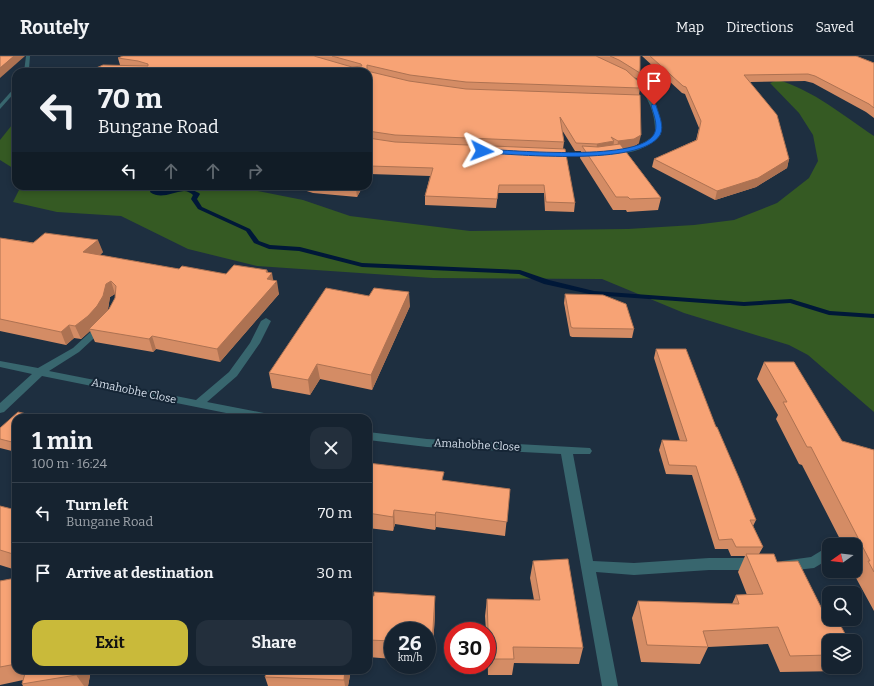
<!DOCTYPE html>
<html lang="en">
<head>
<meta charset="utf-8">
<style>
  :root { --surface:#162330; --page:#232f3c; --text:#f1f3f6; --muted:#9ea4ab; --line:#35404c; --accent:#c9ba3a }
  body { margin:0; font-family:Bitter,serif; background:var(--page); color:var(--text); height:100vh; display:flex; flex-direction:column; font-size:15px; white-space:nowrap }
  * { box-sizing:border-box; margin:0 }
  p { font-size:13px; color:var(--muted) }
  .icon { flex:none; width:22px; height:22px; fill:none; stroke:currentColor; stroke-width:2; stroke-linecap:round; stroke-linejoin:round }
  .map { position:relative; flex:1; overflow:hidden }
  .side { position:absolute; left:12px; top:358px; width:360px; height:260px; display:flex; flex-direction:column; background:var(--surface); border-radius:12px; box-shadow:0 2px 6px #0003,0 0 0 1px var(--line) }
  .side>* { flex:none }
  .hud { position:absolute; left:12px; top:12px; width:360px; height:122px; border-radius:12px; box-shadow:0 2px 6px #0003,0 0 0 1px var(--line); background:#162330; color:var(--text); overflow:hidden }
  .needle { width:26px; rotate:256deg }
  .fabs { position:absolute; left:822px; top:482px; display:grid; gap:8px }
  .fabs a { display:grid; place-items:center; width:40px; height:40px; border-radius:8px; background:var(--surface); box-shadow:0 2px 6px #0003,0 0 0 1px var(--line); font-size:20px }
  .speed { position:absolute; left:384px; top:566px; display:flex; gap:8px; font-size:20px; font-weight:700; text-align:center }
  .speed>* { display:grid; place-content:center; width:52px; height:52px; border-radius:50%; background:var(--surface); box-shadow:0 2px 6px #0003,0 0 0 1px var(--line); line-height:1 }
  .speed small { font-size:10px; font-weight:400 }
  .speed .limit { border:6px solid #d22; background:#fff; color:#111 }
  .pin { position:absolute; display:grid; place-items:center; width:34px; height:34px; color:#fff; margin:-41px -17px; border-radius:50% 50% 50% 0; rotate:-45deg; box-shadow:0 0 4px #0007 }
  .pin .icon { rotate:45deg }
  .me { position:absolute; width:44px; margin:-22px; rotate:93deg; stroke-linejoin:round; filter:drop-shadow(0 0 3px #0008) }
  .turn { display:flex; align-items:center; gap:14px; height:84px; padding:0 20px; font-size:18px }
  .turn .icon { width:52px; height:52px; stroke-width:2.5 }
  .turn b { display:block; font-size:28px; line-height:34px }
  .lanes { display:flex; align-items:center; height:38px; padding:0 20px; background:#0003; justify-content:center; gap:20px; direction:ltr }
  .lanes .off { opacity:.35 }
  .round { display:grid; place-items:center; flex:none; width:42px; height:42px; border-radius:12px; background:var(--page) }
  .summary { display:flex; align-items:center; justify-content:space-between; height:68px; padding:0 20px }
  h1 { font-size:24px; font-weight:700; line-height:30px }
  .action { display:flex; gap:8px; margin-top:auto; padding:8px 20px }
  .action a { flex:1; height:46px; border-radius:12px; background:var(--accent); color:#111; font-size:16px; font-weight:700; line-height:46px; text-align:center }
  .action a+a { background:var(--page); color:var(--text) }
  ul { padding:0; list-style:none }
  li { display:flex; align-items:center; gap:12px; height:60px; padding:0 20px; border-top:1px solid var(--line) }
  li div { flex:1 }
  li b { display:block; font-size:15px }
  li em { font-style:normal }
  header { display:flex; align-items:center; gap:24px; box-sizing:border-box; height:56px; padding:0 20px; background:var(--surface); border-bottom:1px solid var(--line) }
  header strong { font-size:19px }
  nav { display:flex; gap:22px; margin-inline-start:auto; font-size:14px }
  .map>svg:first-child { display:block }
</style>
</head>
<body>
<header>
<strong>Routely</strong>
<nav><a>Map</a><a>Directions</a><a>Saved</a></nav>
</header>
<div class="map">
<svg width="874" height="630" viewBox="0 0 874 630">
  <rect width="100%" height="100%" fill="#1e2f40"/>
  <g fill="#355a23">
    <path d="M778,24C813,34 844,60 874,80V356L808,299L789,289L684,257L602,223L433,222L257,210L188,193L121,160L57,156L13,146L21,130H240L248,133L303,144L350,160L470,175L628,173L694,169L734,164L777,147L809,122L818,105L813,79L799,57L770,27Z"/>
    <polygon points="16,64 16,114 0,104 0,84"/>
  </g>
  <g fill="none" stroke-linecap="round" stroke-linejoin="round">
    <path fill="#001838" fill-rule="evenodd" d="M152,130H158V135H170L186,131L199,137L200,138L197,143L202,151L250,173L259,185L270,189L300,191L362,207L520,214L549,224L594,235L744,246L791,243L830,255L874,258V262L829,259L790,247L744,250L594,239L544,228L519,218L362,211L299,195L269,193L254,187L246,175L198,153L191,143L193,139C191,137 187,135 184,135C172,136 161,144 150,136Z"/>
    <g fill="#38666e" fill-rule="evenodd">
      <polygon points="26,0 30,0 29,13 111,11 113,12 111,13 24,16"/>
      <path d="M628,19C633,19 637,23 641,27C655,41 662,59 661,78C649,93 631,97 613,99L610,97L611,96C628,92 643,91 655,78C656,55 646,35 628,21Z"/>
      <polygon points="16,30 16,35 0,53 0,48"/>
      <polygon points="553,96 593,96 596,98 593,100 551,99 551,97"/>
      <polygon points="266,262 271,265 260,287 237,320 207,346 269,358 273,359 274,362 251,362 42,320 4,356 0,357 0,347 32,318 0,311 0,305 38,312 73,292 98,269 101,268 106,271 104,273 79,296 49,315 196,344 229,316 250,287 261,265"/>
      <polygon points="368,376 427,383 590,392 592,395 590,398 573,398 593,505 634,507 709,502 753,502 758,504 760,508 758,512 753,514 709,514 634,519 596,516 618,630 602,630 561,398 427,391 368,384"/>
      <polygon points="829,490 829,503 814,512 787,515 782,513 780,509 782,505 811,501"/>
    </g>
  </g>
  <g fill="#d48c65" fill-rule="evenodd">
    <polygon points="123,0 640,0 640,17 639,24 634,21 640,32 639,39 639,87 633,91 623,92 661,142 658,154 627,156 626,154 613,154 580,102 581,95 575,95 562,74 564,86 563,93 575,147 574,156 545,155 544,137 498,137 496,152 425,149 425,140 430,120 370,118 368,122 368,16 127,10 120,9 118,2"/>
    <polygon points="642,0 856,0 874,7 874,62 866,56 813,27 805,25 750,26 789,103 787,112 756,131 715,144 652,111 654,103 696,84 699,72 685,38 682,37"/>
    <polygon points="291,130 363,130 357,141 313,137"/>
    <path d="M0,182L103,196L100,199L179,213L226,218L267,214L268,217L273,224L279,238L220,306L156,293L153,296L95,286L90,275L81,283L74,282L66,289L0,275ZM115,238V242L109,253L105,257L108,253L110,241Z"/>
    <polygon points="565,238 634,273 632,282 572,281 570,280 564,247"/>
    <polygon points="410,250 372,334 320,323 310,339 272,332 269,317"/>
    <polygon points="656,293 716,371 756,464 753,470 763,491 759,498 777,506 829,585 829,611 846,611 843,615 780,616 768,588 708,591 700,608 641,606 632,562 638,545 732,548 736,539 747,539 738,516 745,500 731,500 728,493 715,493 692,419 666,418 659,394 662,384 680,385 654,302"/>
    <polygon points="764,306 842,385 874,394 874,555 856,522 858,519 855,514 855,489 843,489 802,409 799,408 776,363 778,359 757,323"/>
    <polygon points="16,362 16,396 0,392 0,372"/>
    <polygon points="368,407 444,425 510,433 505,480 436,471 435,474 395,468 393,475 368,472"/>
    <polygon points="0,450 16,454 16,514 0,509"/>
    <polygon points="533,505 583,592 579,608 514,607 512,619 488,619 487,575 486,575 485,560 487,543 534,544 530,522"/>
    <polygon points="16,522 16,614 91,614 88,630 23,630 22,628 23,624 0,629 0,525"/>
    <polygon points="368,540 435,558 432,605 427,605 427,575 393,575 393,603 368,601"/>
    <polygon points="267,614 351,614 348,630 268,630 265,621"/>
  </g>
  <g fill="#ad7252">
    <polygon points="14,0 25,0 0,22 0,12"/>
    <polygon points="641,79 639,87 633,91 617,93 618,85"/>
    <polygon points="614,85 613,93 596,96 597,88"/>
    <polygon points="789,103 787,112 756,131 715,144 717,135"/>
    <polygon points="370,110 370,118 368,122 368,113"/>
    <polygon points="358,130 363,130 357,141 356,133"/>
    <polygon points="98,184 103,196 88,208 83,196"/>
    <polygon points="267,214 269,221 272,217 274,229 277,225 279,238 220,306 217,293"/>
    <polygon points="111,225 115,238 110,241 108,253 102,263 89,273 90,275 81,283 75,270 106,228"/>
    <polygon points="409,236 410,250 372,334 371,319"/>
    <polygon points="69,269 74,282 66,289 61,276"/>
    <polygon points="152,280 156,293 153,296 149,283"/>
    <polygon points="317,308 320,323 310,339 308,324"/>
    <polygon points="394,454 395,468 393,475 393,461"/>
    <polygon points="436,456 436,471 435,474 435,459"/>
    <polygon points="16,483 16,503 13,498"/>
    <polygon points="435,540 435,558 432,605 432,588"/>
    <polygon points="77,614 91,614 88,630 84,630 76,619"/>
    <polygon points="345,614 351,614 348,630 345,630 344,624"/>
  </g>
  <g fill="#f7a375" stroke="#ad7252">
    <polygon points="0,0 14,0 0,12"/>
    <polygon points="123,0 314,0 352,11 362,10 361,8 332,0 596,0 626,14 640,27 640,32 466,26 410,19 367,9 367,15 409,25 466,33 640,39 641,79 634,83 618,85 611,81 614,85 597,88 576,87 560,61 564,86 395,79 368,75 368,16 87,16 103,9 148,10 148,8 138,5 118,2"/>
    <polygon points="610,0 640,0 640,17 619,4"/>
    <polygon points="650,0 856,0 874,7 874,52 869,48 815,20 808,18 744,19 777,59 789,103 758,122 717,135 654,103 697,84 701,65 686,31 683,30"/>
    <polygon points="368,82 395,86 565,93 575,147 546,146 544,129 499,129 497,143 425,140 433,112 370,110 368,113"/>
    <polygon points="620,88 661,142 630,143 628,141 616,141 582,90 598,91"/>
    <polygon points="325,130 358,130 356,133"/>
    <polygon points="45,177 98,184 83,196 179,213 182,210 226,218 234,209 267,214 266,216 272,217 267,223 277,225 217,293 152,280 149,283 89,273 109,253 115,242 116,230 111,225 106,228 103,240 97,250 88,260 75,270 69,269 61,276 0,263 0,182 33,187"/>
    <polygon points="326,232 369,240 374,232 409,236 371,319 317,308 308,324 269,317"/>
    <polygon points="565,238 603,239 626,248 634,273 573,272 571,271"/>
    <polygon points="656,293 686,293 716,371 717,371 739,422 756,464 750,464 763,491 736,491 732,483 719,484 696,410 669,409 662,384 687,385"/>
    <polygon points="764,306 794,306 842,385 874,394 874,516 868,505 870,505 811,391 807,391 783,346 787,346"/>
    <polygon points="18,356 44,362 16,362 16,387 0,383 0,372"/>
    <polygon points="368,407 444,416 442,424 510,433 507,466 436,456 435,459 394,454 393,461 368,457"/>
    <polygon points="0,450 16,454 16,483 13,498 0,494"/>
    <polygon points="746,498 774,498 777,506 798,505 825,559 829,559 829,563 837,563 849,585 829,585 829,599 790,600 778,571 703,575 708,591 647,589 638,545 739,548 736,539 763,538"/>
    <polygon points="568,503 583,592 513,591 514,603 489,603 487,543 540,544 533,505"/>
    <polygon points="16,522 16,608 0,611 0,525"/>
    <polygon points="374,536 435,540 432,588 427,587 427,575 393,575 393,585 368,584 368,540 374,540"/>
    <polygon points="26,614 77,614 76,619 22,628"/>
    <polygon points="267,614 345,614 344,624 265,621"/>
  </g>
  <path fill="#1a73e8" stroke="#114b97" d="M654,48L656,49C658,57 665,70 660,79C640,111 518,98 482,97L480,95L482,93C511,94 645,107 655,76C658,68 653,57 651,49Z"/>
  <g text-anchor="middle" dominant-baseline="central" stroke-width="4" stroke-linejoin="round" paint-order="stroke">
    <g font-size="11" fill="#d5dfeb" stroke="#152535">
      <text transform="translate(134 335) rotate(12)">Amahobhe Close</text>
      <text transform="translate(477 389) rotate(3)">Amahobhe Close</text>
    </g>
  </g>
</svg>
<div class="fabs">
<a><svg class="needle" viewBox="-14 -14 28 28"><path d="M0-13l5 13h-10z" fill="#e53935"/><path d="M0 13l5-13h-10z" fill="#9ea4ab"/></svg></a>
<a><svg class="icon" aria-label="search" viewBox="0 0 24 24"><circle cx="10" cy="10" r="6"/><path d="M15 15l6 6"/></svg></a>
<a><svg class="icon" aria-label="layers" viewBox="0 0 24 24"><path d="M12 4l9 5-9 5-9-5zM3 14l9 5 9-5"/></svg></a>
</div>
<div class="speed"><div>26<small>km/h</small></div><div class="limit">30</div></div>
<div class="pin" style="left:654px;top:49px;background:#d93025"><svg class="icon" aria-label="arrive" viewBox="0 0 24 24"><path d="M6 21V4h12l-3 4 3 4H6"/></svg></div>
<svg class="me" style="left:482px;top:95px" viewBox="-20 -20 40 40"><path d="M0-17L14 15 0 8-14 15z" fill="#1a73e8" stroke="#fff" stroke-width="4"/></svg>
<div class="hud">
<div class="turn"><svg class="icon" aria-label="left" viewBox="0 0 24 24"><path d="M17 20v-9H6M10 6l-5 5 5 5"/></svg><div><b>70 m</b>Bungane Road</div></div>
<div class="lanes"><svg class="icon" aria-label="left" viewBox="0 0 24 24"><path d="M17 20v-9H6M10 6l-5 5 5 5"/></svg><svg class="icon off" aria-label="ahead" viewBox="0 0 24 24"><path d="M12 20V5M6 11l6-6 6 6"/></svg><svg class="icon off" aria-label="ahead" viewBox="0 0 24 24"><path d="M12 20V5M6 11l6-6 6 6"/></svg><svg class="icon off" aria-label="right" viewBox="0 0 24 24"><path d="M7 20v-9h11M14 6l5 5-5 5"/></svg></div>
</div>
<section class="side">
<div class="summary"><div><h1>1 min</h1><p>100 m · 16:24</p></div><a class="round"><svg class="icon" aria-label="close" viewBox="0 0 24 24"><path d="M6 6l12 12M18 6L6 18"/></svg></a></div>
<ul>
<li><svg class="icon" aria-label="left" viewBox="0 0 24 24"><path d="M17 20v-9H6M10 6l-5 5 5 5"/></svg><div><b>Turn left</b><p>Bungane Road</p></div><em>70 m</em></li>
<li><svg class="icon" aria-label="arrive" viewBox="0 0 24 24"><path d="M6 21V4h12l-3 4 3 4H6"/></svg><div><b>Arrive at destination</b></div><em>30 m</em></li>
</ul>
<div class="action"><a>Exit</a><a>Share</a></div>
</section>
</div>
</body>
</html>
